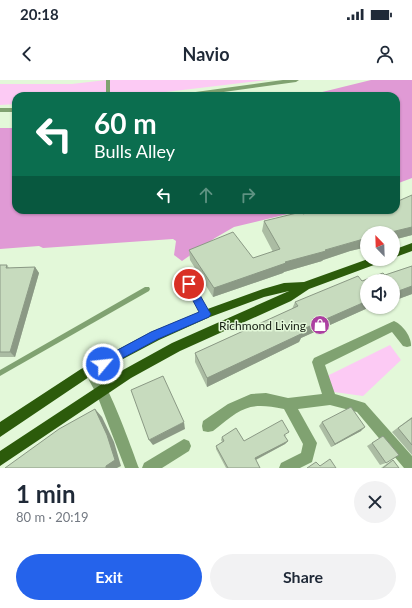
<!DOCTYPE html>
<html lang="en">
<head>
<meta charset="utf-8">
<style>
  :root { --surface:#fff; --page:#f2f2f3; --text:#1f2937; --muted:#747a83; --accent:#2563eb }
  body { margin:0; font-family:Lato,sans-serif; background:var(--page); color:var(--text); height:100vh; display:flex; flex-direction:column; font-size:15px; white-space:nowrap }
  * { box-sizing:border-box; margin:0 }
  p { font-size:13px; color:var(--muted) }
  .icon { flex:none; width:22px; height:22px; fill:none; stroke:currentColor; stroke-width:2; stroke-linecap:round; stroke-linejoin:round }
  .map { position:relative; height:388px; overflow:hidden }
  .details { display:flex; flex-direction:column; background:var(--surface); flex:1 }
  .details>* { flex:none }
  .top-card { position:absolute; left:12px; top:12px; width:388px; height:122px; border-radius:12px; box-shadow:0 1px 3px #0004; background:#0b6e4f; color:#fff; overflow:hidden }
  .needle { width:26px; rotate:337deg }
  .buttons { position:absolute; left:360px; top:146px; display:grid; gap:8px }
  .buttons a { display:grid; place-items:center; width:40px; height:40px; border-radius:50%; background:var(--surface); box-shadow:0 1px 3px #0004; font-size:20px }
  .pin { position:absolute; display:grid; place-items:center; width:34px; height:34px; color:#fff; margin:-17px; border:2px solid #fff; border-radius:50%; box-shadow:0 1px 4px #0007 }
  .me { position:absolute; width:44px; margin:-22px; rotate:62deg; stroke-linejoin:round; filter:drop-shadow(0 0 3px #0008) }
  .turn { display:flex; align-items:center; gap:14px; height:84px; padding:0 16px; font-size:18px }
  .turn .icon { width:52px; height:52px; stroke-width:2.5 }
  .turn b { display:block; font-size:28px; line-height:34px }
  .lanes { display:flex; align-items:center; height:38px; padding:0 16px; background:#0003; justify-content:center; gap:20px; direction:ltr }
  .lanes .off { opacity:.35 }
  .round { display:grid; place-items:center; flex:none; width:42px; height:42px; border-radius:21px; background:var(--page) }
  .head { display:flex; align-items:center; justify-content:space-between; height:68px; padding:0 16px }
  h1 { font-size:24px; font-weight:700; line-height:30px }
  .cta { display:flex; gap:8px; margin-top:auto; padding:8px 16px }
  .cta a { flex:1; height:46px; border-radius:24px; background:var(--accent); color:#fff; font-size:16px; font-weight:700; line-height:46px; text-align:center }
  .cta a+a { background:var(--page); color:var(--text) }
  .status { display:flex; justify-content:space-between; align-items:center; height:28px; padding:0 20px; background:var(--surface); direction:ltr }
  .status svg { height:11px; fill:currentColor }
  header { display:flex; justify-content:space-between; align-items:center; height:52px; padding:0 16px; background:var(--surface); font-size:18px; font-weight:700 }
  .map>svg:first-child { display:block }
</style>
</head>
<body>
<div class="status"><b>20:18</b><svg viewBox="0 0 49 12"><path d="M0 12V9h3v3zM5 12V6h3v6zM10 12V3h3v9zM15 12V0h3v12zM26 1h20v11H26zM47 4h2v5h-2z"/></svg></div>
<header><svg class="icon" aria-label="back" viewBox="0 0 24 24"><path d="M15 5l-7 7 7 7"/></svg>Navio<svg class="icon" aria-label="person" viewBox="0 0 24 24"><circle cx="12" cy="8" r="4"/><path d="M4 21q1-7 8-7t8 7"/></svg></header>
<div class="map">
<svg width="412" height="388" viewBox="0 0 412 388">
  <rect width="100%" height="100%" fill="#e3f8d9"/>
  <g fill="#fccaf4">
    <polygon points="101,0 267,0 132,16 16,16 16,24 0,25 0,4 72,4 106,0"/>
    <polygon points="390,265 401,280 363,316 334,312 327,296"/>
  </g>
  <g fill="#e09ad5">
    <polygon points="371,0 412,0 412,98 396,104 396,16 306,16"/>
    <polygon points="0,48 16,48 16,130 304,130 234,147 215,158 182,181 174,175 176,161 173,159 43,168 39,166 0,169"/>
  </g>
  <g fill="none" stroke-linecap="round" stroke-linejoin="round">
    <g fill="#80a271" fill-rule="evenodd">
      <rect x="106" y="0" width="4" height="16"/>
      <polygon points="189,202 191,203 208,232 209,234 208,236 204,236 186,204 187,203"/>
      <polygon points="145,207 149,207 150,209 149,211 0,296 0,290"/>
    </g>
    <g fill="#80a271" fill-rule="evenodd">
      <polygon points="283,0 299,0 296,2 195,16 178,16 181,14"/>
      <rect x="0" y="28" width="16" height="4"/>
      <path d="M394,241C402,244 412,257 411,266L407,267L403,266L392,252L325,285L335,314L365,323L412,376V388H404L357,332L330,325L298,329L317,363L312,382L300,388H279L281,383L301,373L303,364L284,329C247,321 241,329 213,351L208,352L203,351L202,346L203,341L228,324L251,314L266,313L288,318L322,314L312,282L314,278Z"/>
      <path d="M90,285C105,291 132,370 139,388H125L97,315L84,291L86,287Z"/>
      <polygon points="184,359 189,361 191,366 189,371 162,388 142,388 144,383"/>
    </g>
    <g fill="#2c5b0b" fill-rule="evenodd">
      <polygon points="412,163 412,171 393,178 393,170"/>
      <polygon points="368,179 384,179 382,182 309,209 291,221 180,271 131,298 0,386 0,371 123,290 172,263 289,211 264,217 210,237 159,260 89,297 0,357 0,342 81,289 151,252 202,231 263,209 284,203 304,202"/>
    </g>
  </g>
  <g fill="#abbca3">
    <polygon points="412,115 412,155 393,160 367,153 367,167 350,171 323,180 322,181 284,192 283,193 213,217 190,180 189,170 253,178 273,172 262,151 264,141 303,134 396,130"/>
    <polygon points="0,185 7,185 9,188 35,187 39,193 15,277 0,277"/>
    <polygon points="412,186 412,214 393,221 393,201 367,227 370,227 301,258 299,262 207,307 195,282 195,273 292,229 295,222 362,201 385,195"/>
    <polygon points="412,337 412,375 392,352"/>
    <polygon points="322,342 361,351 331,367 319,346"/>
    <polygon points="287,355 285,356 288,361 285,364 256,380 260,388 226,388 216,369 216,366 222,362 221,360 222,357 244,361"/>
    <polygon points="383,356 386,383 380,385 367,366"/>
    <polygon points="393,380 399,388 381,388 388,383"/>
  </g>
  <g fill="#8b9985">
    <polygon points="412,147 412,155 393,160 393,153 387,153"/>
    <polygon points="367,158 367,167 350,171 323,180 322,181 284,192 283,193 213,217 214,208 285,182"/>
    <polygon points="35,187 39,193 15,277 10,272"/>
    <polygon points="412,206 412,214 393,221 393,213"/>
    <polygon points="367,221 367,227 370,227 301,258 299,262 207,307 207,298 301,250"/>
    <polygon points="95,329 102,337 114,362 121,386 117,388 106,388"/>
    <polygon points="184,342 185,349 153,365 149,360"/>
    <polygon points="365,347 361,351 331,367 335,364"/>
    <polygon points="288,361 285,364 253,381 255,378"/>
  </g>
  <g fill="#c7dbbe" stroke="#8b9985">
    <polygon points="412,115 412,147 387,153 367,153 367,158 325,170 326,171 285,182 286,183 214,208 189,170 233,152 253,178 280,169 264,141 301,132 303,134 316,130 396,130 396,122"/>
    <polygon points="0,185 7,185 6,188 35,187 10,272 0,272"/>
    <polygon points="412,186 412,206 393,213 393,201 367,201 367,221 301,250 303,253 207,298 195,273 298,226 295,222 358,196 362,201 383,193 385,195"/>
    <polygon points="163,296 184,342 149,360 131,310"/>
    <polygon points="351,327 365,347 335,364 322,342"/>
    <polygon points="95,329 107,355 115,380 106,386 106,388 5,388 59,349"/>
    <polygon points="412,338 412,365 398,348"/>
    <polygon points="282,340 289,352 284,355 288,361 255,378 260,388 228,388 216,366 224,361 222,357 236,348 244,361"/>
    <polygon points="383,356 399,375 386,383 372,363"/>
    <polygon points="330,379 336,388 307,388 316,382 320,386"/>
    <polygon points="393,380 399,388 383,388"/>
  </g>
  <polygon fill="#2563eb" stroke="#184099" points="189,200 192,201 209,231 211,234 209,237 158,259 106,287 103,289 99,287 97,284 99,280 151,252 199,232 184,204 185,201"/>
  <defs>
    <symbol id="shop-disc" viewBox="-11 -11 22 22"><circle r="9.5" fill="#ac40a1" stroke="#e3f8d9"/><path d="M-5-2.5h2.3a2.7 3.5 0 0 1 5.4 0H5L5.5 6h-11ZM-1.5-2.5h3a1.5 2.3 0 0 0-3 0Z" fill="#fff"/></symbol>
  </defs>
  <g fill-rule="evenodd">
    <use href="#shop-disc" x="309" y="234" width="22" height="22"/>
  </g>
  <g text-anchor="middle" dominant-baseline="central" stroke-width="3" stroke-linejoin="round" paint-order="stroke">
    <g font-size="12" fill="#171f14" stroke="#e3f8d9" text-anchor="end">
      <text x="306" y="245">Richmond Living</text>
    </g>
  </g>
</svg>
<div class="buttons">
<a><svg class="needle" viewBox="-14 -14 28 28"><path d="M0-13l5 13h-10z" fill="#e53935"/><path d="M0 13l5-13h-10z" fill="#747a83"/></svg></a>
<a><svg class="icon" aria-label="sound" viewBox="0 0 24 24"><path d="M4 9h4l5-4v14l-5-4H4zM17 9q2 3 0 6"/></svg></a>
</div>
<div class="pin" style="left:189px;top:204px;background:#d93025"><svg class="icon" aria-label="arrive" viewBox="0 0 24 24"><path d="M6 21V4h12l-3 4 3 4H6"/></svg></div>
<svg class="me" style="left:103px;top:284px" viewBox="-20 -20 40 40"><circle r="17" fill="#2563eb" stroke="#fff" stroke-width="3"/><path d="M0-11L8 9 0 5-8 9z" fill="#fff"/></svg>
<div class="top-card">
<div class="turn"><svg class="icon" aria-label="left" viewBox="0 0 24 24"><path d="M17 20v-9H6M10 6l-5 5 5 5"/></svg><div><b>60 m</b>Bulls Alley</div></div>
<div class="lanes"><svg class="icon" aria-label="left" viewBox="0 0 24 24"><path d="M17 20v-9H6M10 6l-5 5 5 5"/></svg><svg class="icon off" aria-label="ahead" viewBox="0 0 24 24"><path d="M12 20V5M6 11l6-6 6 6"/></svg><svg class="icon off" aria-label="right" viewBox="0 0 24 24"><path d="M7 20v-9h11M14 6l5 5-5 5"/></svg></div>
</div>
</div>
<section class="details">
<div class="head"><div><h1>1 min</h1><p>80 m · 20:19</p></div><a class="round"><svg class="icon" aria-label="close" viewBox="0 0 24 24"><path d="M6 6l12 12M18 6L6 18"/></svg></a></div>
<div class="cta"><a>Exit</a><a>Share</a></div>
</section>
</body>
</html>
